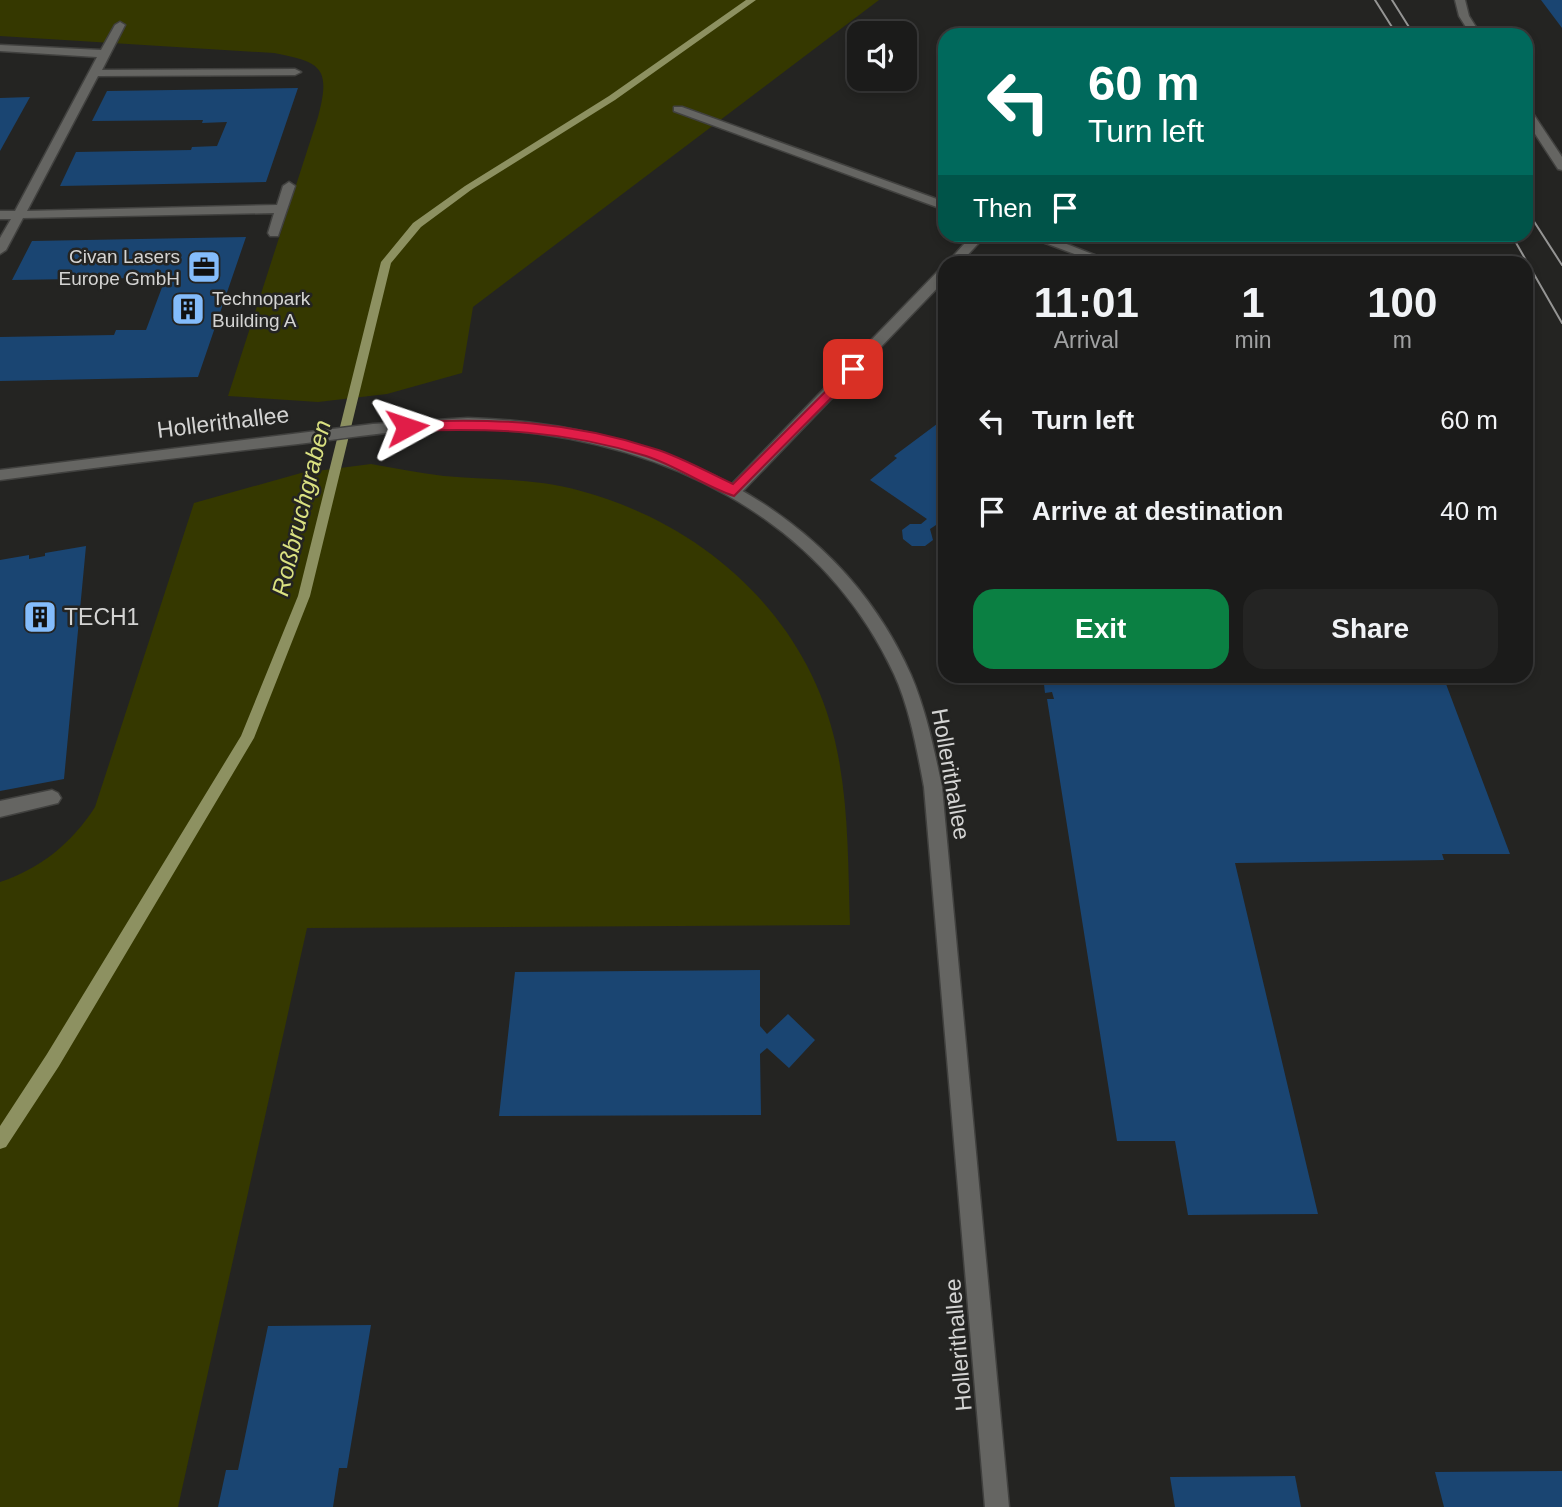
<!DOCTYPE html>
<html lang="en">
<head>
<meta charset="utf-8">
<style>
  :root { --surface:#1b1b1a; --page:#242423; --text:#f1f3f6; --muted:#a0a1a2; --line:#393939; --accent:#0b8043 }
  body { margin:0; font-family:Arial,sans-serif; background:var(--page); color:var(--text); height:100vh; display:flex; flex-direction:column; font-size:26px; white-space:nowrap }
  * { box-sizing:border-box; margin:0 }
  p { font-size:23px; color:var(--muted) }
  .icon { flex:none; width:38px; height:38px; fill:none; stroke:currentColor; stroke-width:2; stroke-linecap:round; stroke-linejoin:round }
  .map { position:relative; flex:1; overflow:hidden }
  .panel { position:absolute; left:938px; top:256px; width:595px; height:427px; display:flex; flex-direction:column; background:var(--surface); border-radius:21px; box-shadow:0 4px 10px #0003,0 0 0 2px var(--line) }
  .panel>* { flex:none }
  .banner { position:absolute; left:938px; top:28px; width:595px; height:214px; border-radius:21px; box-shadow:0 4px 10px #0003,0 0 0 2px var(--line); background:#00695c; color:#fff; overflow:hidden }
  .buttons { position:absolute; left:847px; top:21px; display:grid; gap:14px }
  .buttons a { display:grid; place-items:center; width:70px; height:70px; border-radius:14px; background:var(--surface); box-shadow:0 4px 10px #0003,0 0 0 2px var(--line); font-size:35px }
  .pin { position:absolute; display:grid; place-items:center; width:60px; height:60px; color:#fff; margin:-30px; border-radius:14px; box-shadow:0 4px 10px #0006 }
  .me { position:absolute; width:77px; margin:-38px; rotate:85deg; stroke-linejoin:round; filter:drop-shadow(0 0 5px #0008) }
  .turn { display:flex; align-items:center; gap:24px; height:147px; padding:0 35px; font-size:32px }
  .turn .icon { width:91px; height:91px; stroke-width:2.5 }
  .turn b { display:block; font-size:49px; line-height:60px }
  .then { display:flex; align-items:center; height:66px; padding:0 35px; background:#0003; gap:14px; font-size:26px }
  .eta { display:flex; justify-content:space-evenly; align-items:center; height:119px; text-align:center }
  .eta b { font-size:42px; font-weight:600; line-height:49px }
  .cta { display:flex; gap:14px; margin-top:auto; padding:14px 35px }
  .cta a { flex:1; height:80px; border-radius:21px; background:var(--accent); color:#fff; font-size:28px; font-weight:600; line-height:80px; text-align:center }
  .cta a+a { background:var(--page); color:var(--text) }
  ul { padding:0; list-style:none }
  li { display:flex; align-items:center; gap:21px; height:91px; padding:0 35px }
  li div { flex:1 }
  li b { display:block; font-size:26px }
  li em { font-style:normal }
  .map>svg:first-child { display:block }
</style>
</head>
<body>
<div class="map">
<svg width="1562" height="1507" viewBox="0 0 1562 1507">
  <rect width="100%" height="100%" fill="#242422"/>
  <g fill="#353800">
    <path d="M0,0H879L473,307L462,373L387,394L318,402L228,396L318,117C331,68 322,62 274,53L0,36Z"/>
    <path d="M371,464C395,468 420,473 444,476C490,480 535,478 581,491C703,524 806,615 835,741C849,801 848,864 850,925L307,928L178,1507H0V882C40,869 72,843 95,807L194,503L301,473Z"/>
  </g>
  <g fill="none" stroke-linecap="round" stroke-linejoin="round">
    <polygon fill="#8d9161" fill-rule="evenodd" points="746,0 756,0 615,100 471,190 421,227 391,263 310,596 254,738 59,1066 6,1147 0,1149 0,1126 47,1054 241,736 298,596 381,262 413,223 465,186 609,96"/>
  </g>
  <g fill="#1a4572">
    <polygon points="1541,0 1562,0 1562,28"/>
    <polygon points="298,88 266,182 60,186 76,152 191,150 192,147 217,146 227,122 202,123 203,120 92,121 107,91"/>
    <polygon points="30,97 0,151 0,98"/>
    <polygon points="246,237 198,377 0,381 0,337 114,335 116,330 146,330 164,282 136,282 138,278 12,280 32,241"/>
    <polygon points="945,418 945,531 936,525 930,529 933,540 925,546 912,546 903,539 902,530 910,524 921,524 927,519 870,480 897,458 894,456"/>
    <polygon points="86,546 64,779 0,791 0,560 29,555 29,559 45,556 45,553"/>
    <polygon points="1043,676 1443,676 1510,854 1442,854 1444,860 1235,863 1318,1214 1188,1215 1175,1141 1117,1141 1047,699 1054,699 1052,692 1045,693"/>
    <polygon points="760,970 760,1026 767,1034 788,1014 815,1040 789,1068 767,1048 760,1054 761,1115 499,1116 515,972"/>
    <polygon points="371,1325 347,1468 339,1468 333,1507 218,1507 226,1470 238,1470 268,1326"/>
    <polygon points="1562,1471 1562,1507 1444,1507 1435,1472"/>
    <polygon points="1295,1476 1301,1507 1175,1507 1170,1477"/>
  </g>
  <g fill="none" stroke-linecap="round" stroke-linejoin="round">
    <defs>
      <g id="lane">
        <polygon points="1455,0 1465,0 1469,16 1481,35 1471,35 1459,16"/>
        <polygon points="120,22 125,25 102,70 295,69 301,72 295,75 98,76 27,211 277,205 283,186 289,182 295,186 278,236 270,236 268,233 274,213 23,218 6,250 0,254 0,238 11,219 0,219 0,211 15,211 97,57 0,51 0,45 101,50 115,25"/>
        <polygon points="674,107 682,107 945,202 945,210 674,111"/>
        <polygon points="1526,108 1530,109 1562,157 1562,170 1558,169 1526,120"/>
        <polygon points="973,234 987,234 961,262 948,262"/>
        <polygon points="1021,234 1041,234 1110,261 1096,262"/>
        <polygon points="945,268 945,280 739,495 729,495 726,491 729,487 940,269"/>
        <polygon points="52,790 58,793 61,798 58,803 0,817 0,801"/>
      </g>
      <path id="secondary" d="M468,418C649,423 834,501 911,675C926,710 934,749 942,787L1009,1507H985L924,787C917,750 910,709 894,674C820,515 661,440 492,429C427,425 363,436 298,444C199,455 99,467 0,480V470L373,424Z"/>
    </defs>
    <use href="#lane" stroke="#41413f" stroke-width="3"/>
    <use href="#secondary" stroke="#41413f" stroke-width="3"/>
    <use href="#lane" fill="#656562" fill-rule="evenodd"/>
    <use href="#secondary" fill="#656562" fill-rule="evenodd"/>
    <g stroke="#959594" stroke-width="2">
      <polyline points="1375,0 1397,35"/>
      <polyline points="1392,0 1414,35"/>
      <polyline points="1526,209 1562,265"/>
      <polyline points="1511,234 1562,323"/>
    </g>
  </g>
  <path fill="#e11d48" stroke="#92132f" stroke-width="2" d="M853,364L859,369L857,372L734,496C704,486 677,466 646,456C564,430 492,428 407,431L400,427L407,422C495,418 570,421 655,449C681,457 707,472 733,484Z"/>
  <defs>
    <symbol id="office-square" viewBox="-11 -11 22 22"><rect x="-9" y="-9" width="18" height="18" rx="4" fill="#84bcfb" stroke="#242422"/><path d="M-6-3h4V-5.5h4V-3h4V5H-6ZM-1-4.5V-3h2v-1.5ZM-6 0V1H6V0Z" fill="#111"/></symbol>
    <symbol id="building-square" viewBox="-11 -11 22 22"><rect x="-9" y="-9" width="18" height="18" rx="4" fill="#84bcfb" stroke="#242422"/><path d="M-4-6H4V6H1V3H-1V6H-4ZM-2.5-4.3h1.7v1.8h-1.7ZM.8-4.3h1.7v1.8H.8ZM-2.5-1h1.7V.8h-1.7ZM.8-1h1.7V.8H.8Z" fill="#111"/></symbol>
  </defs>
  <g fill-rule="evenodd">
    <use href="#office-square" x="185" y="248" width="38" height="38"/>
    <use href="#building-square" x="169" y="290" width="38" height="38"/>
    <use href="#building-square" x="21" y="598" width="38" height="38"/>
  </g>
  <g text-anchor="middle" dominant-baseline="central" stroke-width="5" stroke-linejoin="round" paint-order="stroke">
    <g font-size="19" fill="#d4d4d3" stroke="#242422" text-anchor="end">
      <text x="180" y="256">Civan Lasers<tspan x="180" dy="22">Europe GmbH</tspan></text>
      <text x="212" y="298" text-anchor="start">Technopark<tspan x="212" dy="22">Building A</tspan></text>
    </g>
    <g font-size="23" fill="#d4d4d3" stroke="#242422">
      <text transform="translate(223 422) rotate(-7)">Hollerithallee</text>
      <text transform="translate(951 774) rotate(80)">Hollerithallee</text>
      <text transform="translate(958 1345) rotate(-95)">Hollerithallee</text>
    </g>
    <g font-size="23" fill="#d4d4d3" stroke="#242422" text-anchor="start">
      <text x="64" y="617">TECH1</text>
    </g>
    <g font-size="24" font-style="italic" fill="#dbe281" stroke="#242422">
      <text transform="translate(301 508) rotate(-76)">Roßbruchgraben</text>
    </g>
  </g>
</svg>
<div class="buttons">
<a><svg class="icon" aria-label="sound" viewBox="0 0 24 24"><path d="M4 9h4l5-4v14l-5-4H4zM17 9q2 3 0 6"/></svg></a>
</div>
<div class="pin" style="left:853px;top:369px;background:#d93025"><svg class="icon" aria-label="arrive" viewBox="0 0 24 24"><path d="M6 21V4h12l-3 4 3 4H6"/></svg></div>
<svg class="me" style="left:407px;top:427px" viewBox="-20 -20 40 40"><path d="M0-17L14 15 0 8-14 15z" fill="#e11d48" stroke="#fff" stroke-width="4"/></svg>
<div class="banner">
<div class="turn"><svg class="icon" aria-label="left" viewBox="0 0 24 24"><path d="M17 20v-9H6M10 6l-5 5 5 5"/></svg><div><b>60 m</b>Turn left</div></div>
<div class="then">Then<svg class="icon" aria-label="arrive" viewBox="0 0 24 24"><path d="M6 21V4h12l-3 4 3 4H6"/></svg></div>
</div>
<section class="panel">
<div class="eta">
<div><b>11:01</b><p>Arrival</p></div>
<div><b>1</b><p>min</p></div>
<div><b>100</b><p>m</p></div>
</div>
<ul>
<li><svg class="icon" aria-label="left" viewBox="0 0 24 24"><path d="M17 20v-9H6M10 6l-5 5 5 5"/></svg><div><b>Turn left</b></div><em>60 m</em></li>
<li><svg class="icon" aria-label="arrive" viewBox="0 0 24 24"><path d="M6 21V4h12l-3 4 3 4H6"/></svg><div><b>Arrive at destination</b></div><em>40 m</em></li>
</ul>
<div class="cta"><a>Exit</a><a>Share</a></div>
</section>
</div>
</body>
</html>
